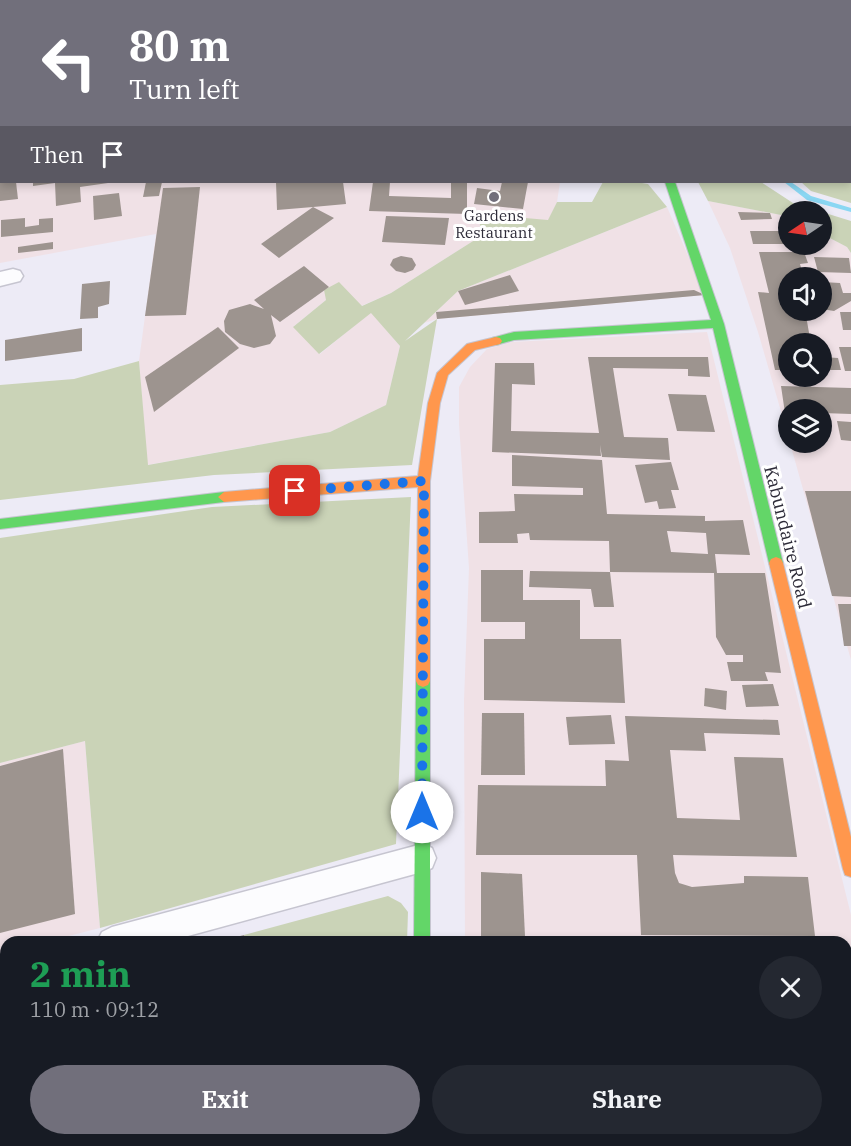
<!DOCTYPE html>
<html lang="en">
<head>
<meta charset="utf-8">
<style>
  :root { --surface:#171b24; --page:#242831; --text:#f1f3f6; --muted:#9ea1a6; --accent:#716f7b }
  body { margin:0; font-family:"IBM Plex Serif",serif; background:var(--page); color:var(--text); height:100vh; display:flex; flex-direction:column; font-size:22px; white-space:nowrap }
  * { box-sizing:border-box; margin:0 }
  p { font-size:20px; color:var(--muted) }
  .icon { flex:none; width:33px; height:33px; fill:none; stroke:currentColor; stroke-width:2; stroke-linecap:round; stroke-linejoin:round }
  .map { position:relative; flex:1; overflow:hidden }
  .details { position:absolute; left:0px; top:936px; width:852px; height:210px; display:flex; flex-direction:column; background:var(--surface); border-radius:18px 18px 0 0; box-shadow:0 3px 9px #0003 }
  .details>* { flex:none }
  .hud { position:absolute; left:0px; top:0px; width:852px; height:183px; box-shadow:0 3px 9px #0003; background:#716f7b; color:#fff; overflow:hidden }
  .needle { width:39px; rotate:257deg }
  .fabs { position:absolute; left:778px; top:201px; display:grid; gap:12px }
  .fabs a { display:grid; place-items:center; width:54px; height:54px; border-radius:50%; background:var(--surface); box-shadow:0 3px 9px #0003; font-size:30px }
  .pin { position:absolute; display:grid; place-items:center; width:51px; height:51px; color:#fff; margin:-26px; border-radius:12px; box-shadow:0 3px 9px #0006 }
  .me { position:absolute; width:66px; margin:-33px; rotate:0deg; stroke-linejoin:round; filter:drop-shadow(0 0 4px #0008) }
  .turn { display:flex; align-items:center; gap:21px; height:126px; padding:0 30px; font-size:27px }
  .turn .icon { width:78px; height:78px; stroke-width:2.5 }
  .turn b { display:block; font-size:42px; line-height:51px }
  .then { display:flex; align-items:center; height:57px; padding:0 30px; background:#0003; gap:12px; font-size:22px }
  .round { display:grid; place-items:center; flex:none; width:63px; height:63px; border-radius:32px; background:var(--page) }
  .overview { display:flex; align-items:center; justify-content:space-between; height:102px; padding:0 30px }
  h1 { font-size:36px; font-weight:800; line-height:45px; color:#1e9e55 }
  .button { display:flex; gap:12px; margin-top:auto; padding:12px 30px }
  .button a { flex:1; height:69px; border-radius:36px; background:var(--accent); color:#fff; font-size:24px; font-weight:800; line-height:69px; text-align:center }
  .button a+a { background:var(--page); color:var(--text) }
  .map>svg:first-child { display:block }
</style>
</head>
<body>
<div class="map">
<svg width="851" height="1146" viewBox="0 0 851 1146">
  <rect width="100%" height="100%" fill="#edebf6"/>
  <g fill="#f0e1e6" fill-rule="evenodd">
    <polygon points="320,0 740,0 319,2"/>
    <polygon points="0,160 2,182 560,182 557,202 548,221 480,214 481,236 391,293 361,306 326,300 294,326 320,354 371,312 400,346 386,405 330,432 147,465 139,361 156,234 0,263"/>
    <path d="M708,201L782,215L789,218V244H822V234L847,247L851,253V660L790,443L822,442V410H789V439L758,332L730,248ZM789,278H822V310H789ZM789,344H822V376H789Z"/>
    <polygon points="667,207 705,295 437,319 424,323 458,291"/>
    <polygon points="707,332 851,915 851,1146 783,1146 782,1140 846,1140 846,942 465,942 464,700 469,568 459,424 459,387 470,367 487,349 512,342"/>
    <polygon points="85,741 100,928 45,942 6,942 6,952 0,953 0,763"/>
    <polygon points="6,995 6,1140 180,1140 181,1146 0,1146 0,996"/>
  </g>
  <g fill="#cad3b7">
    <polygon points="0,0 119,0 2,2 0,138"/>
    <polygon points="851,181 851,203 811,191 801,182"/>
    <polygon points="603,182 636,182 648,184 667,207 458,291 405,341 437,319 412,465 214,475 0,500 0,385 74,379 139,361 148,465 330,432 386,405 400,346 371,313 319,354 293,327 326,300 324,290 339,282 362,306 391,293 481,236 479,214 548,220 557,202 592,202"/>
    <polygon points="698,182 761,182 793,203 821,211 789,212 789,218 781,215 708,201"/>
    <polygon points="822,212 851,221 851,253 847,247 822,234"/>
    <polygon points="411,497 396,844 100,928 85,741 0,763 0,538 212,507"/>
    <polygon points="388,896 401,903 408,912 407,942 245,942 244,935"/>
  </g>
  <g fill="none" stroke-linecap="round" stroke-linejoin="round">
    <g fill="#8ad7f3" fill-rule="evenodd">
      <polygon points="808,0 814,0 816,2 809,2"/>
      <polygon points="784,182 791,182 811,196 851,208 851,212 807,200"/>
    </g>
  </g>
  <g fill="#9d948f" fill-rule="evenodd">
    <polygon points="0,182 16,182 18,199 0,201"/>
    <polygon points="33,182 108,182 108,183 80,187 81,202 56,206 55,183 33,186"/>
    <polygon points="146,182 162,182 159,196 143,197"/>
    <polygon points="276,182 343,182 346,204 313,207 334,218 279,258 261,244 313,207 277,210"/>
    <polygon points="373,182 390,182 389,196 451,198 451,182 467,182 467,214 369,211"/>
    <polygon points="502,182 528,182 523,209 474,204 477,188 500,191"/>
    <polygon points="200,187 186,315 145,316 163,188"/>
    <polygon points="119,193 122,216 94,220 93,196"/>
    <polygon points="738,212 770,213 772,219 741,220"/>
    <polygon points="386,216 449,218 445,245 382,242"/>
    <polygon points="25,218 25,227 39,225 39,219 53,218 53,232 1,237 1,220"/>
    <polygon points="750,231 789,231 789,244 753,244"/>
    <polygon points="53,242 53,249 18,253 18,247"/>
    <polygon points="759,252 804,252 808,263 800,264 804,278 789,278 789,310 805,310 811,344 789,344 789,370 775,370 758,292 769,293"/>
    <polygon points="401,256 412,258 416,265 413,270 405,273 396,271 390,265 393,259"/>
    <polygon points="814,257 849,258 851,273 818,272"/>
    <polygon points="304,266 329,287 280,322 271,315 276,336 270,344 254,348 240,344 225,332 224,321 229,310 250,304 264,309 254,300"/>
    <polygon points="510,275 519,291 465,305 458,291"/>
    <polygon points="110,281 109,304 98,307 98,318 80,319 82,284"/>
    <polygon points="822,282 840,283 843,293 851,293 851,301 834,311 822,309"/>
    <polygon points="694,290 705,295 437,319 436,312"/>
    <polygon points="840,312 851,312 851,330 843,330"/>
    <polygon points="218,327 239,348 154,412 145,377"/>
    <polygon points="82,328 82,351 5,361 5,340"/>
    <polygon points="839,347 851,347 851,371 845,371"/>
    <polygon points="588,357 708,357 710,377 688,376 688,369 613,368 624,437 668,438 670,460 602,457 600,445 601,456 492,452 495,363 534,363 535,385 512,384 511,431 599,433"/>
    <polygon points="822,357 838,358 841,370 822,370"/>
    <polygon points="781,386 851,388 851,414 822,413 822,410 789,410 789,413 785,413"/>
    <polygon points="668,394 706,395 715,432 677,431"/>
    <polygon points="837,421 851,422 851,441 841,440"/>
    <path d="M512,455L602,460L607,514L705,516V521L743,520L750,555L715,554L717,573H765L781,673L765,672L768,681H731L727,662H743V655H726L716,637L714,573L610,572L614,607H594L591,589L529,587L530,571L610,572L609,541L530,540L529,533L517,534L518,543H479V512L515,511L514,494L583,495V488L512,486ZM667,531L706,533L708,554L671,552Z"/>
    <polygon points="671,462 679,490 671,490 676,508 659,509 657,501 645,503 635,465"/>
    <polygon points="805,491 851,491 851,597 832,596"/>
    <polygon points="481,570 523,570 523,600 580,600 580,639 621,639 625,703 484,700 484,639 525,639 525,622 481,622"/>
    <polygon points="838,604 851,604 851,646 844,646"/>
    <polygon points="773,684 779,706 746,707 742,685"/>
    <polygon points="705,688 727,691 726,710 704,706"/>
    <polygon points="482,713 524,713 525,775 481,775"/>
    <polygon points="611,715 615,744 569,745 566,717"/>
    <polygon points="625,716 778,720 780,735 704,733 706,751 670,750 677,818 740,820 734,757 783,758 797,857 673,855 675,873 679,883 692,887 744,883 744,876 808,877 815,936 641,935 637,855 476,855 478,785 606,786 605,760 629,761"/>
    <polygon points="63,749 75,914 0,933 0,766"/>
    <polygon points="481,872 522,874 525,936 481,936"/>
    <polygon points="244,935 245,942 220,942 220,941"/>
    <polygon points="6,1014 6,1140 18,1140 18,1146 0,1146 0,1016"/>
    <polygon points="846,1056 851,1083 851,1136 846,1136"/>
    <polygon points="290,1140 380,1140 379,1146 272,1146"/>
    <polygon points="476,1140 782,1140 783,1146 476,1146"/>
  </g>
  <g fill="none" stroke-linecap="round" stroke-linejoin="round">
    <defs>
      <g id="street">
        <polygon points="228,0 244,0 227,2"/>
        <polygon points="13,269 20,271 23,276 20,281 0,286 0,272"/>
        <polygon points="422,844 432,848 436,858 432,868 422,872 166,942 97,942 102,932 112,927"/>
        <polygon points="6,956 6,986 0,988 0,958"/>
        <rect x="407" y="1140" width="32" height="6"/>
      </g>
      <g id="fast">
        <rect x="850" y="162" width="1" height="6"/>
        <polygon points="665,182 675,182 724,324 783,563 781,567 771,567 769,563 713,328 514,340 496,345 490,341 492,338 514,332 711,320"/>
        <polygon points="224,492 230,497 224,502 0,529 0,519"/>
        <polygon points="423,675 428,677 430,681 430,942 414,942 416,681 418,677"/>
      </g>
      <g id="slow">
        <polygon points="0,152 2,152 0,159"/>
        <polygon points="496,337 500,338 502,341 500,344 475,350 448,375 440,403 430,481 430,681 428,685 423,687 418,685 416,681 418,487 224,502 218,497 224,492 418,476 428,403 437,373 467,344"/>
        <polygon points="776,557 781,559 783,563 851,837 851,877 845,875 843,869 769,563 771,559"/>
      </g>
      <polygon id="jam" points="294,0 302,0 293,2"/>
    </defs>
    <use href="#street" stroke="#c6c5d0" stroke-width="3"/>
    <use href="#fast" stroke="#c6c5d0" stroke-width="2"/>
    <use href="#slow" stroke="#c6c5d0" stroke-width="2"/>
    <use href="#jam" stroke="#c6c5d0" stroke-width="2"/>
    <polyline stroke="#d7d6da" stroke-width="4.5" stroke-dasharray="5 5" stroke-linecap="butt" points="219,1146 243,1140"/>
    <use href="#street" fill="#fcfcfe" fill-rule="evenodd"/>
    <use href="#fast" fill="#63d668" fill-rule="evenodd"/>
    <use href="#slow" fill="#ff974d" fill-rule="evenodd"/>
    <use href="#jam" fill="#b3261e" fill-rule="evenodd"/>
  </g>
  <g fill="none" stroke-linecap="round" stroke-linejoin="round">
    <polyline stroke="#1a73e8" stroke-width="10" stroke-dasharray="0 18" points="295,491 424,481 422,812"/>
  </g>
  <circle fill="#716f7b" stroke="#fff" stroke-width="2" cx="494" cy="197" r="6"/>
  <g text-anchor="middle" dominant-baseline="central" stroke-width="6" stroke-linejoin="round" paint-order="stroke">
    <g font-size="15" fill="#2e2c39" stroke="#fff">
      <text x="494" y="215">Gardens<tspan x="494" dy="17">Restaurant</tspan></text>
    </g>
    <g font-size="18" fill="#2e2c39" stroke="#fff">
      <text transform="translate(788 537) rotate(76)">Kabundaire Road</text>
    </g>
  </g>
</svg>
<div class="fabs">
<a><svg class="needle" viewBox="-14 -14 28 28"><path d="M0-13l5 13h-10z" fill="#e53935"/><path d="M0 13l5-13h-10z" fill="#9ea1a6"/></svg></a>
<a><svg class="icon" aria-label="sound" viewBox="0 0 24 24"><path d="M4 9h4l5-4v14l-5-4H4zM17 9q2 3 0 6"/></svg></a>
<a><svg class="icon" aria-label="search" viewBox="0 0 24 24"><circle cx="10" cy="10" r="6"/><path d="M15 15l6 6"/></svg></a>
<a><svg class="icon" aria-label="layers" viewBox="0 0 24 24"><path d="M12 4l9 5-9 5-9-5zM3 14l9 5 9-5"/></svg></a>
</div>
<div class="pin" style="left:295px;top:491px;background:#d93025"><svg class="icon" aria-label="arrive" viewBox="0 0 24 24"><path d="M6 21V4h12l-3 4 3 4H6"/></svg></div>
<svg class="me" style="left:422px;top:812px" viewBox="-20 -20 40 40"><circle r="19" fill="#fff"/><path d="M0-13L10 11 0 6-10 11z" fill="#1a73e8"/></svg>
<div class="hud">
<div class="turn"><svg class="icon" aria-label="left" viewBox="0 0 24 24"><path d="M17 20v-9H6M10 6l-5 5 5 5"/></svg><div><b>80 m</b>Turn left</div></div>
<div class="then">Then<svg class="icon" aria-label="arrive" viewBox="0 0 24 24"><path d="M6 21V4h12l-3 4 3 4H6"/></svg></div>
</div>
<section class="details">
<div class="overview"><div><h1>2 min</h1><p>110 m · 09:12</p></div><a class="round"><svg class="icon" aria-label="close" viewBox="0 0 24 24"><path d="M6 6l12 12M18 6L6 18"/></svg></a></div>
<div class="button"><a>Exit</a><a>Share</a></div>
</section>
</div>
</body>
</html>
